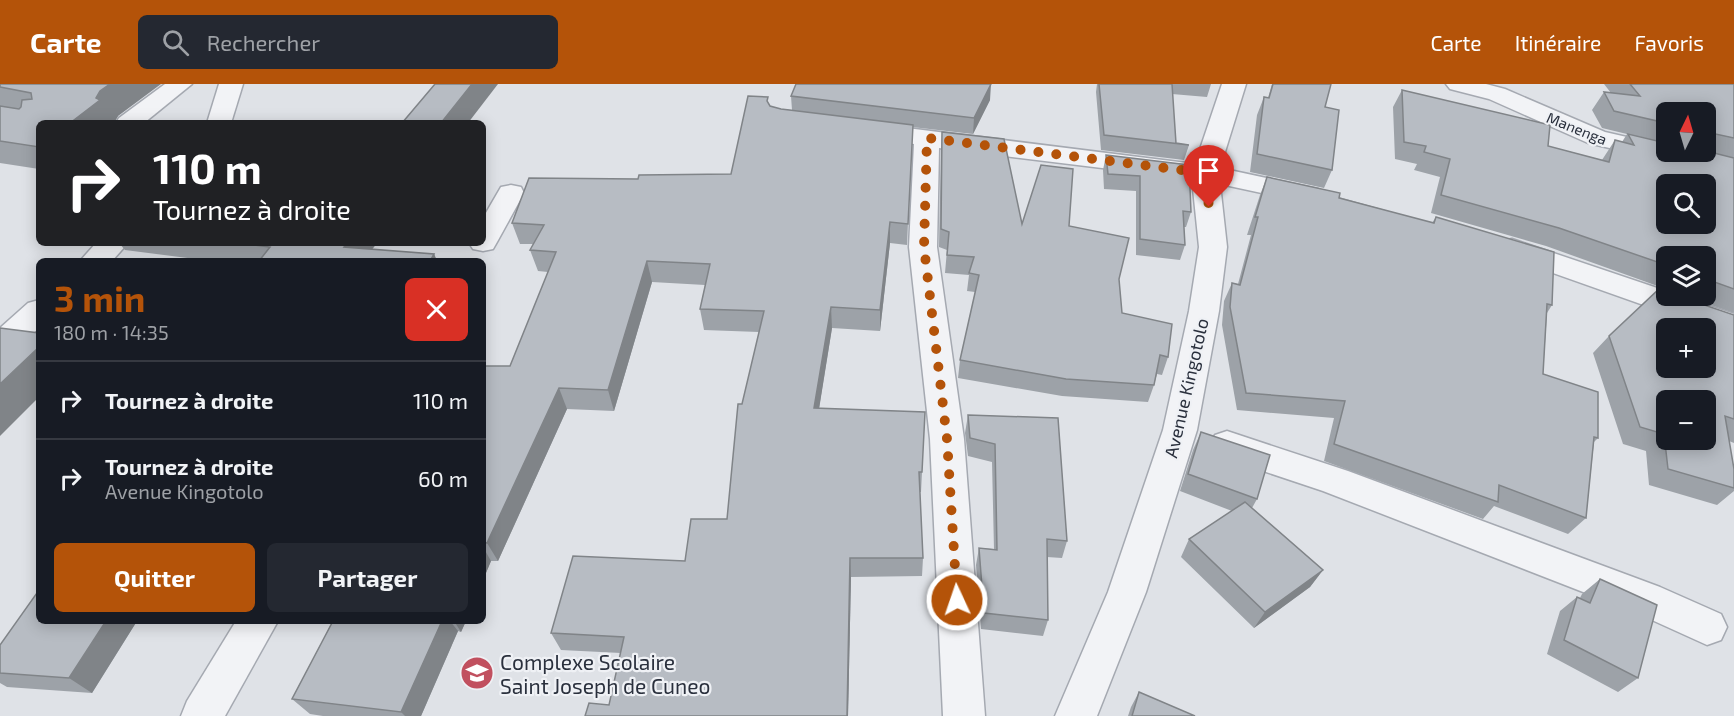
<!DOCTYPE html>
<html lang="fr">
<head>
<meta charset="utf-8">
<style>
  :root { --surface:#171b24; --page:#242831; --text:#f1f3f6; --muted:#9ea1a6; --line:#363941; --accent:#b45309 }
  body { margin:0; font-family:"Exo 2",sans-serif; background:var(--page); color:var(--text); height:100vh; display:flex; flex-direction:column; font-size:22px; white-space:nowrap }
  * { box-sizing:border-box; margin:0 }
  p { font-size:20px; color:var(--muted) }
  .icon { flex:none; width:33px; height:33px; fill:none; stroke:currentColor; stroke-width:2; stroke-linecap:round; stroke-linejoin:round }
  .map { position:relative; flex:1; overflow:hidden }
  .panel { position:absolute; left:36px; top:174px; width:450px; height:366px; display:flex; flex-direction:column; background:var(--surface); border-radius:9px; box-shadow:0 3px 15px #0003 }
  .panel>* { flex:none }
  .guide { position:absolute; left:36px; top:36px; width:450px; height:126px; border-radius:9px; box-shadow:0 3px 15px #0003; background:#202124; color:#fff; overflow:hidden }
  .needle { width:39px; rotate:5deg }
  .fabs { position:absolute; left:1656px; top:18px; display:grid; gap:12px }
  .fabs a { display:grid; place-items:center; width:60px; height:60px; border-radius:9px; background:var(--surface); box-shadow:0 3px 15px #0003; font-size:30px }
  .pin { position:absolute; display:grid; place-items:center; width:51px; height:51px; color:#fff; margin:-62px -26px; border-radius:50% 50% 50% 0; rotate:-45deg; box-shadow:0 0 6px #0007 }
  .pin .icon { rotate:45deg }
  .me { position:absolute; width:66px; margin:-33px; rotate:357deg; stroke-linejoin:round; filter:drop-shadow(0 0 4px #0008) }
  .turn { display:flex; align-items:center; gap:21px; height:126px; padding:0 18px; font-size:27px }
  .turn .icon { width:78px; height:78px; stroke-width:2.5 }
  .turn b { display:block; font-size:42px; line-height:51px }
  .round { display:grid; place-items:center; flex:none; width:63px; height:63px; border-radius:9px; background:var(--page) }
  .summary { display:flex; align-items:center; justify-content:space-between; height:102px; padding:0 18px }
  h1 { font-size:36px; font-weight:700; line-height:45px; color:var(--accent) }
  .action { display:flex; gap:12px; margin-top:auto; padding:12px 18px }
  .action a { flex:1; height:69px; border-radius:9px; background:var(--accent); color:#fff; font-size:24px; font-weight:700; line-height:69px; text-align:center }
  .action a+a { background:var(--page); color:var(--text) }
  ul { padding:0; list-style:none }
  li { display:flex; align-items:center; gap:18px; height:78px; padding:0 18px; border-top:2px solid var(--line) }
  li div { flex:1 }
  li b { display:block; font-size:22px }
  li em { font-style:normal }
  header { display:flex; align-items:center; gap:36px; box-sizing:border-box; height:84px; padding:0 30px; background:var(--accent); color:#fff }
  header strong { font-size:28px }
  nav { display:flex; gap:33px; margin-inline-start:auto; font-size:21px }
  .search { width:420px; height:54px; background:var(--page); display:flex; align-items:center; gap:15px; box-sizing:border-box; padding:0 21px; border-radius:9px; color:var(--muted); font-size:22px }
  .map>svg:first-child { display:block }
</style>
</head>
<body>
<header>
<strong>Carte</strong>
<div class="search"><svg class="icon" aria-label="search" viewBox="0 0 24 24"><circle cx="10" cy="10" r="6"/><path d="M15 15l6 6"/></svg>Rechercher</div>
<nav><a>Carte</a><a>Itinéraire</a><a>Favoris</a></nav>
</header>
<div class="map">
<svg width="1734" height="632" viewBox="0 0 1734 632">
  <rect width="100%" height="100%" fill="#dfe2e7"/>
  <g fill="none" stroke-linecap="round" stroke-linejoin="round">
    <defs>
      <g id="minor">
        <polygon points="165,0 192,0 144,39 116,39 119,34"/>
        <polygon points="219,0 243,0 231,39 207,39"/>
        <polygon points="1222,0 1246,0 1220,84 1318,105 1321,111 1318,117 1308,119 1220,100 1227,163 1219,227 1197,346 1146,508 1097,632 1055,632 1108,508 1163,346 1189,227 1199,163 1192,95 939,64 937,163 964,355 985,632 943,632 930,355 909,163 914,60 858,52 854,47 858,42 867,39 1195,80"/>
        <polygon points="1446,0 1486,0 1505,5 1605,48 1666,62 1666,68 1691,68 1734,77 1734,93 1588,59 1489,15 1450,5"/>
        <polygon points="511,101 521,103 524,109 497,158 493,165 483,167 473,165 469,159 483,159 483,134 501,103"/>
        <polygon points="1512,155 1666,207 1666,212 1679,212 1734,230 1734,253 1502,171 1498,164 1502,157"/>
        <polygon points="96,159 128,159 112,177 80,177"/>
        <polygon points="39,216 39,244 11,270 0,273 0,244 28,219"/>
        <polygon points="1227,347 1348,387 1660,503 1721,530 1727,543 1721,556 1707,561 1632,527 1323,407 1215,371 1210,361 1215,351"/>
        <polygon points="236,537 278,537 225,632 181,632 187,617"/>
      </g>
    </defs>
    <use href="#minor" stroke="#a5a9b1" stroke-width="3"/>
    <use href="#minor" fill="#f2f3f6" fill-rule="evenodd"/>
  </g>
  <g fill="#9da2a8" fill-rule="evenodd">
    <polygon points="0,0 118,32 115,37 116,39 39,39 39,85 0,79"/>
    <polygon points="1097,0 1211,0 1207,13 1172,10 1176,59 1189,61 1184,76 1101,66 1096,8"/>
    <polygon points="1272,0 1331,0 1325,23 1332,86 1324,104 1250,88 1257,31 1264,13 1268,14"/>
    <path d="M1604,0H1734V229L1685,212H1706V172H1666V205L1546,162L1431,129L1440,93L1414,86L1417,80L1395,75L1393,23L1402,6L1548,62L1602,76L1615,56L1622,58L1627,50L1602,44L1592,26L1604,8L1611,9ZM1666,28H1706V68H1666Z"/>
    <polygon points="791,12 990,16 973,50 912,43 907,161 890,159 880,247 832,244 819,324 922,388 921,408 920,408 923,474 922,492 851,493 848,632 585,632 609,621 621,569 561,566 551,549 685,477 727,435 742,320 759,248 704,246 700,225 705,201 652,198 614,327 567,325 498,477 491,477 483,496 483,282 510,282 548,188 538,187 530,166 533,160 520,160 512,139 638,95 731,90 769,20 770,22 781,25 792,26"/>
    <polygon points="942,48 1022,140 1069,142 1119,195 1122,229 1168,273 1162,291 1157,290 1154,301 1148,318 1062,312 958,294 960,276 975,208 967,207 969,191 945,189 947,166 939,163 941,66"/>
    <polygon points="1106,71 1189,81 1191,128 1186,143 1184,143 1185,161 1180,176 1136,171 1136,107 1104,105 1103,86"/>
    <polygon points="1267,93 1432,139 1436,133 1552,221 1547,229 1543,290 1598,354 1594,358 1586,434 1568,450 1494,422 1483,435 1324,377 1334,334 1237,326 1222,241 1224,217 1232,199 1238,200 1251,151 1247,151 1260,111"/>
    <polygon points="119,159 377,159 372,165 434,170 437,177 211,177 125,166"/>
    <polygon points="1734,231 1734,359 1729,357 1734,385 1734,407 1717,421 1649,401 1646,367 1623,360 1593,269 1609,252"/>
    <polygon points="968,331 1058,334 1067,457 1062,474 1047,473 1048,536 1043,552 981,545 976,481 979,464 994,465 992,378 968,372 965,349"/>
    <polygon points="1201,348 1257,415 1252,424 1323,486 1310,503 1254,544 1181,473 1189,455 1232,427 1180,407 1193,366"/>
    <polygon points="1600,495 1638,594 1618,608 1547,570 1560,527 1577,513 1580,514 1582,510"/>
    <polygon points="39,537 137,537 92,609 7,603 0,599 0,561"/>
    <polygon points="333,537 466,537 461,548 458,547 421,632 323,632 310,630 292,615"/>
    <polygon points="1139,608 1195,632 1128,632 1131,623"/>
  </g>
  <g fill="#808488">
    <polygon points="110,0 161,0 118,32 115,37 116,39 70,39 96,14 100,7"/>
    <polygon points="472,0 498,0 468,39 441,39"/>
    <polygon points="991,0 990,16 973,50 974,34"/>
    <polygon points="890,138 890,159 880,247 880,226"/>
    <polygon points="347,159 377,159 363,177 344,163"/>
    <polygon points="434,170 437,177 430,177"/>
    <polygon points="647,177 652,198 614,327 608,306"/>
    <polygon points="831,223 832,244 816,344 814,324"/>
    <polygon points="39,263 39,313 0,352 0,300"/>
    <polygon points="559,304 567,325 498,477 487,459"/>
    <polygon points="483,463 491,477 483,496"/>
    <polygon points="850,474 851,493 848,632 847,632"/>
    <polygon points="1323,486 1310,503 1254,544 1265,528"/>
    <polygon points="106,537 137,537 92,609 69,594"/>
    <polygon points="442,537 450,537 458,547 421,632 405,632 401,628"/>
    <polygon points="454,537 466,537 461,548"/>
  </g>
  <g fill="#b7bcc3" stroke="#808488" stroke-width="1.5" fill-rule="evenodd">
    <polygon points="0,0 110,0 100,7 96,14 100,16 70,39 39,39 39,63 0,57 0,22 19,25 21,23 22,16 32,15 31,9 0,3"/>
    <polygon points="435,0 472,0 441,39 402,39"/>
    <polygon points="796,0 991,0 974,34 791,12"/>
    <polygon points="1099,0 1172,0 1176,59 1189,61 1104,51"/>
    <polygon points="1273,0 1331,0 1325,23 1339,26 1332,86 1257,70 1264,13 1269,14"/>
    <polygon points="1630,0 1734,0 1734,54 1706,48 1706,28 1666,28 1666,39 1614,27 1604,8 1640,12"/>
    <path d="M1402,6L1550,41L1548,62L1609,78L1615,56L1634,61L1628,50L1666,59V68L1706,67L1734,74V205L1706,195V172H1666V181L1559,144L1441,111L1450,75L1424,68L1426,62L1404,58ZM1666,100H1706V140H1666Z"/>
    <polygon points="748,12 768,13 767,17 770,22 781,25 913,41 908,140 890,138 880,226 831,223 814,324 925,328 922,388 919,388 923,474 850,474 847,632 585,632 589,619 609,621 624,553 551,549 573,472 685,477 691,435 727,435 738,320 742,320 764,227 700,225 710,180 647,177 608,306 559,304 487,459 483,458 483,282 510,282 556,168 530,166 544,141 512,139 529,94 638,95 639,91 731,90"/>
    <polygon points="942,48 1004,55 1022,140 1041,81 1073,85 1069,142 1129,154 1119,195 1122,229 1172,240 1168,273 1160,271 1154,301 1066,295 960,276 979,191 969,189 974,173 947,171 949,148 941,145"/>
    <polygon points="1106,71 1189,81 1191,128 1183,127 1185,161 1140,155 1140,92 1108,90"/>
    <polygon points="1267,93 1340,109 1339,114 1434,139 1436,133 1554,168 1552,221 1547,220 1543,290 1598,308 1598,354 1594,353 1586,434 1499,401 1498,418 1334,360 1345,317 1246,309 1230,223 1232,199 1240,201 1258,133 1255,133"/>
    <polygon points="238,159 347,159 344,163 434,170 430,177 259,177 270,163"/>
    <path d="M1659,205L1666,208V212H1678L1734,231V335L1725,332L1734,385V404L1668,385L1664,350L1640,343L1609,252ZM1666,244H1706V284H1666ZM1666,316H1706V356H1666Z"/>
    <polygon points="0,244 39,249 39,263 0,300"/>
    <polygon points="968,331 1058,334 1067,457 1047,455 1048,536 984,529 979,464 997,466 995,360 970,354"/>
    <polygon points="1201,348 1270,371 1257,415 1188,390"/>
    <polygon points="1245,418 1323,486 1265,528 1189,455"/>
    <polygon points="1600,495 1657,521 1638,594 1564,556 1577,513 1590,519"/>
    <polygon points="39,506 39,537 106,537 69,594 0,589 0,561"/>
    <polygon points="333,537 442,537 401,628 292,615"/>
    <polygon points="1139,608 1195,632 1132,632"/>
  </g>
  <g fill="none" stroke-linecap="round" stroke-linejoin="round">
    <polyline stroke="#b45309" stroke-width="10" stroke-dasharray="0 18" points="957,516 947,355 924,163 927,54 1205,89 1209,123"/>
  </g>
  <defs>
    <symbol id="school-disc" viewBox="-11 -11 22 22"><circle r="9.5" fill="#c1505f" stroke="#eff1f5"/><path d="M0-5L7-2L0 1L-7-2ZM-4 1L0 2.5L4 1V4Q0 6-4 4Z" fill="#fff"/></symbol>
  </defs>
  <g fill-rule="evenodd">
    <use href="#school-disc" x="458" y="570" width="38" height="38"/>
  </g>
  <g text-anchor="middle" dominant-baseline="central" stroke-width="4.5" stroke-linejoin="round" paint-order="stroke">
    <g font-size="15" fill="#2a303d" stroke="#eff1f5">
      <text transform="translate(1577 44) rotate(22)">Manenga</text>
    </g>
    <g font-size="18" fill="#2a303d" stroke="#eff1f5">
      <text transform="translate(1186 304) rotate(-77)">Avenue Kingotolo</text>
    </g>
    <g font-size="21" fill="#2a303d" stroke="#eff1f5" text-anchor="start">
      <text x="500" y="577">Complexe Scolaire<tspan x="500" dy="24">Saint Joseph de Cuneo</tspan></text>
    </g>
  </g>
</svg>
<div class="fabs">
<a><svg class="needle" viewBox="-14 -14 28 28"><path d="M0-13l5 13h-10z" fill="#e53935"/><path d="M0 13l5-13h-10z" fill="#9ea1a6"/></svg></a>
<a><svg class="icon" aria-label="search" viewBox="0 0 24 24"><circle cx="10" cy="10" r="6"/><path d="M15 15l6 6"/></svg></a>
<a><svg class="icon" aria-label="layers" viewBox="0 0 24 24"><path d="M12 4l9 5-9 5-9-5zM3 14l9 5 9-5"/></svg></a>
<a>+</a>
<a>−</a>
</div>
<div class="pin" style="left:1209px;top:123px;background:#d93025"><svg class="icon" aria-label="arrive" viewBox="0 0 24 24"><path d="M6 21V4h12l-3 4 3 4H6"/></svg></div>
<svg class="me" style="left:957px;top:516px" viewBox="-20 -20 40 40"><circle r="17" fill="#b45309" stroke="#fff" stroke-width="3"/><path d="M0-11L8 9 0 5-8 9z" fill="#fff"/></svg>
<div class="guide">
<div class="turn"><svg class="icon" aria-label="right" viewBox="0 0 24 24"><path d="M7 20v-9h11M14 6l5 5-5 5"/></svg><div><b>110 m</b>Tournez à droite</div></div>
</div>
<section class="panel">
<div class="summary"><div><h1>3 min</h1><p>180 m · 14:35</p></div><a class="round" style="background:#d93025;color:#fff"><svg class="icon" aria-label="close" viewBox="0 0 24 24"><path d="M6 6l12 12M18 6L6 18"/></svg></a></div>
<ul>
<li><svg class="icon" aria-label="right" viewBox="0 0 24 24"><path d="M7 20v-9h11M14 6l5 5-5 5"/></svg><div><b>Tournez à droite</b></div><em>110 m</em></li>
<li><svg class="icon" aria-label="right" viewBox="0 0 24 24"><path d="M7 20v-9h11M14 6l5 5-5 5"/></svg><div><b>Tournez à droite</b><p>Avenue Kingotolo</p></div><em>60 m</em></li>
</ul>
<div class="action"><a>Quitter</a><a>Partager</a></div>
</section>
</div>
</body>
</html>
